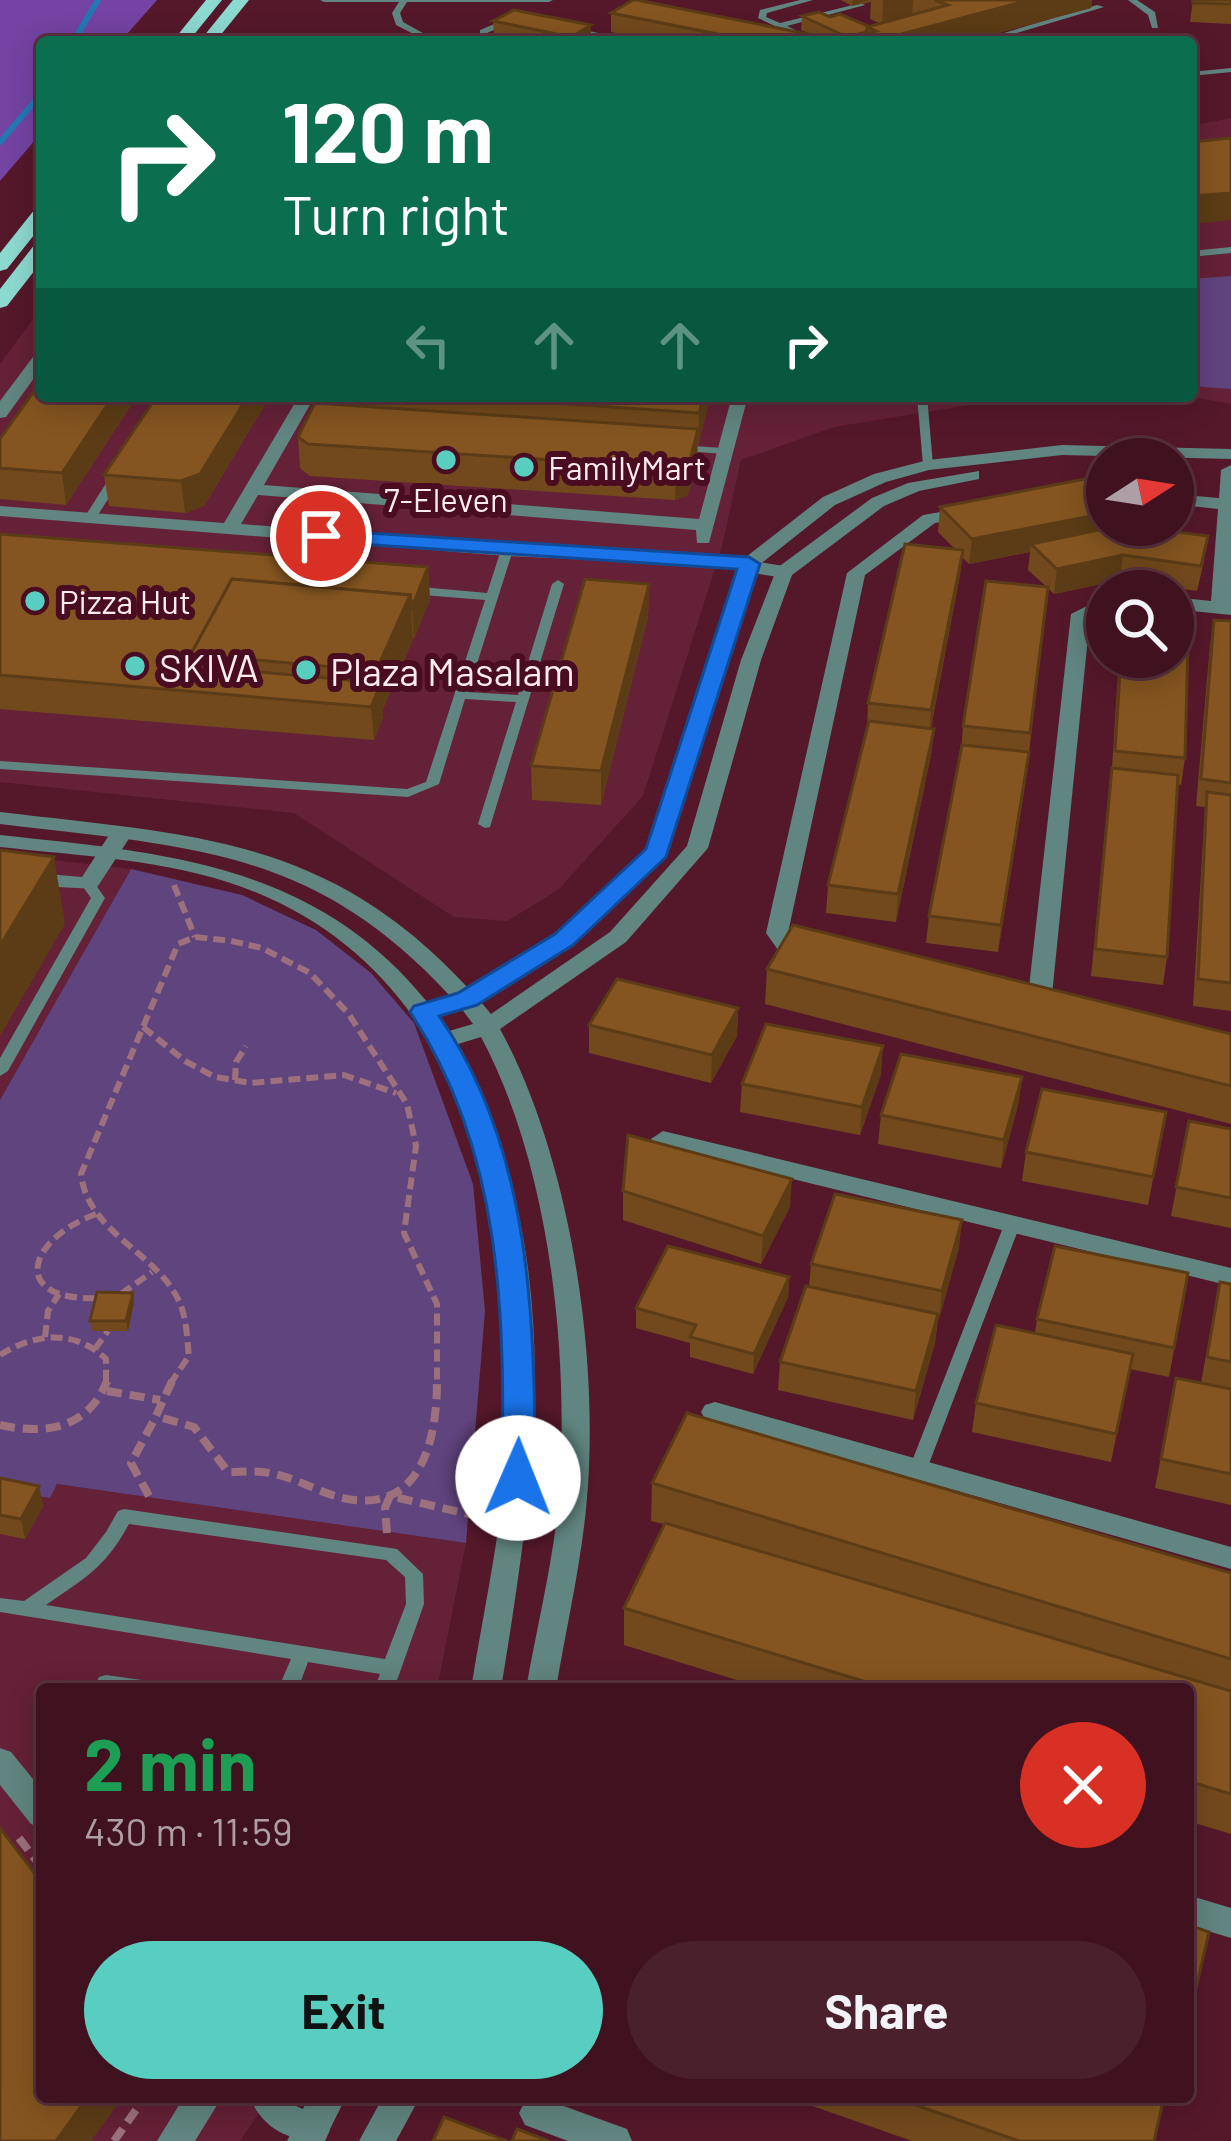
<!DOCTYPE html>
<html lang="en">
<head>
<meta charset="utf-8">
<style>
  :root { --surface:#401220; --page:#4b202d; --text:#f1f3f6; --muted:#ae9ea5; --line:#59323e; --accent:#58cec1 }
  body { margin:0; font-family:Barlow,sans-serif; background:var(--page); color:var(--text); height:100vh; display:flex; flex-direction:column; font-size:45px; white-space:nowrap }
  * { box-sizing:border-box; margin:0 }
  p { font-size:39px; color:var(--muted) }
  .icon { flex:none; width:66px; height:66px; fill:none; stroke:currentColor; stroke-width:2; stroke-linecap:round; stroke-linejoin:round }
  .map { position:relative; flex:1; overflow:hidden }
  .details { position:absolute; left:36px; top:1683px; width:1158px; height:420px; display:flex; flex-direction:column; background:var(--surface); border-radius:12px; box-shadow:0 6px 30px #0003,0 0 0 3px var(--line) }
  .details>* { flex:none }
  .banner { position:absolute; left:36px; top:36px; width:1161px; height:366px; border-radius:12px; box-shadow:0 6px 30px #0003,0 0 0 3px var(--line); background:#0b6e4f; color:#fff; overflow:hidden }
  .needle { width:78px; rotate:78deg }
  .controls { position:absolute; left:1086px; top:438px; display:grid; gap:24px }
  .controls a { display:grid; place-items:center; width:108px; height:108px; border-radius:50%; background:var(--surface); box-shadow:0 6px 30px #0003,0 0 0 3px var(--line); font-size:60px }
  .pin { position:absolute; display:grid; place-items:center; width:102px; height:102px; color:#fff; margin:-51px; border:6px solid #fff; border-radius:50%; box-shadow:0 3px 12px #0007 }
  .me { position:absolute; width:132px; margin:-66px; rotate:1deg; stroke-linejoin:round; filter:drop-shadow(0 0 9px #0008) }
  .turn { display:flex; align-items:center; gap:42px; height:252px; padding:0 48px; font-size:54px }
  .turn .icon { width:156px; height:156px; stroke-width:2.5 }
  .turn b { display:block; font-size:84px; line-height:102px }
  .lanes { display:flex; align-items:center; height:114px; padding:0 48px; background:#0003; justify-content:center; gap:60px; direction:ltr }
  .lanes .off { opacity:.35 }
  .round { display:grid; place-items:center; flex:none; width:126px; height:126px; border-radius:63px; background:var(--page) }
  .head { display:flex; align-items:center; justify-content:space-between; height:204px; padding:0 48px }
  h1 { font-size:72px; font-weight:700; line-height:90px; color:#1e9e55 }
  .cta { display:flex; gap:24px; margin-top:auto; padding:24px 48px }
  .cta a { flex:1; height:138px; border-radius:72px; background:var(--accent); color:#111; font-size:48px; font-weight:700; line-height:138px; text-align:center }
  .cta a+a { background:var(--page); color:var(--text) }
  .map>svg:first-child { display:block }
</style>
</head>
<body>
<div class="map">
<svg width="1231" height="2141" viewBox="0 0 1231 2141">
  <rect width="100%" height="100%" fill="#55182b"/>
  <g fill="#652137">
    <polygon points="1231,118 1231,404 1186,396 1191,396 1191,126"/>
    <polygon points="42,307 42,396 1151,396 970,405 834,427 741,460 722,546 643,796 558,890 507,921 454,917 294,813 0,782 0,364"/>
    <polygon points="0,854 131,869 0,1100"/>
    <polygon points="56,1484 466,1543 437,1689 42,1689 42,2097 270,2097 240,2141 0,2141 0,1491 50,1498"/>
  </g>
  <g fill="#60447e">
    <polygon points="1231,276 1231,389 1191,386 1191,279"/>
    <polygon points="131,869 242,895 316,930 371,973 414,1023 473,1184 485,1311 466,1543 57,1484 50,1498 0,1491 0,1100"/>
  </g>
  <polygon fill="#7443a3" points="0,0 157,0 120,42 42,42 42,132 0,181"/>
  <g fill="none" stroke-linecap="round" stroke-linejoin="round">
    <g stroke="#2577b3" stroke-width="6">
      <polyline points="73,42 98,0"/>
      <polyline points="0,142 42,93"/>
    </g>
    <g stroke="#9c717d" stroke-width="6" stroke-dasharray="12 6" stroke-linecap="butt">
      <polyline points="174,885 195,937"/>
      <polyline points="143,1027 185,1061 215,1077 251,1083 344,1075 396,1093"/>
      <polyline points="235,1080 236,1062 246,1046"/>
      <path d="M96,1214C24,1241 10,1303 102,1298"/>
      <polyline points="121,1294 152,1272"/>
      <polyline points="45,1337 48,1311 59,1294"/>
      <polyline points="95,1349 108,1331"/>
      <path d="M0,1355C35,1333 75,1329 106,1359V1384"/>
      <path d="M170,1384L189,1356C187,1341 187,1323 182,1309C164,1254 88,1236 81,1174L178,944L195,937L231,941L262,948L310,973L348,1013L407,1104L416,1146L404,1233L437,1304V1384"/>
    </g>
    <g stroke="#9c717d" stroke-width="8" stroke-dasharray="15 8" stroke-linecap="butt">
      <path d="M172,1381L156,1416L194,1427L228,1472C243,1472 259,1470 275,1474C302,1480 326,1497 354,1500C424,1508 437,1434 437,1381"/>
      <polyline points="107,1391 160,1400"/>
      <path d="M0,1425C45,1435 88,1429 107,1381"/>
      <polyline points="149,1496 131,1463 156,1416"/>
      <polyline points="387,1533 385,1508 390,1496 486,1518"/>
      <polyline points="19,1838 42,1868"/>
      <polyline points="488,2097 508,2104"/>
      <polyline points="114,2141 145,2097"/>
    </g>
    <g fill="#618580" fill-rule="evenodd">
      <polygon points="320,0 553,0 549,2 407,2 400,13 403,22 439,42 429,42 396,25 392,13 399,2 324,2"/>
      <polygon points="800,0 813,0 767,13 766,17 780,23 861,3 865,5 787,26 820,42 809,42 758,18 760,10"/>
      <polygon points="1128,0 1137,0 1155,12 1158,28 1152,28 1148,15"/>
      <polygon points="1097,5 1104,7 987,42 974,42"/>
      <polygon points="509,18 516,20 487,33 488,36 507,42 494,42 480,37 480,30"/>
      <polygon points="571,27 630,40 634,42 619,42 568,31 568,27"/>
      <polygon points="1231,68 1231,72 1191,76 1191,72"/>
      <polygon points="1231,247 1231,253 1191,257 1191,251"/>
      <polygon points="917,396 927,396 933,465 928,468 923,465"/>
      <polygon points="677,445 724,448 729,451 724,454 673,450 673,446"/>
      <polygon points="118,471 124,474 96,518 90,521 86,520 84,518 112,474"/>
      <polygon points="507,547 513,550 468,692 518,695 552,584 558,580 564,584 490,827 485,828 478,824 516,702 465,699 439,784 408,797 0,769 0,761 407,789 426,782 485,600 410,594 404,590 410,586 487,593 501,550"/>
      <polygon points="88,880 93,881 105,898 8,1071 0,1076 0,1058 91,898 81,884"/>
      <polygon points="1012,1219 1018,1221 1020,1225 927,1469 924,1474 918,1476 912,1474 909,1469 1004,1225 1006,1221"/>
      <path d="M124,1509L397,1549L423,1574L424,1604L394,1689H374L380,1674L308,1662L298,1689H278L291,1659L0,1612V1598L24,1601L86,1558L106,1532L118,1511ZM129,1524L386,1560L405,1577L406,1604L385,1659L46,1605C86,1577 105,1568 129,1524Z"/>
      <polygon points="106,1675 149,1681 156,1683 159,1689 98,1689 96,1683 99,1677"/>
    </g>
    <g fill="#618580" fill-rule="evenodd">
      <polygon points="42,351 42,367 6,417 0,418 0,401 36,353"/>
      <polygon points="299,396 315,396 264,485 699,519 732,396 748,396 709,543 697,543 696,530 258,495 241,524 507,544 703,553 784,566 793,572 784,578 703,565 507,556 0,516 0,506 224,523"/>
      <polygon points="1231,465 1231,615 1173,609 1173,597 1211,601 1218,509 1173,504 1173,494 1219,498 1221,470"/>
      <polygon points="969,507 978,512 975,516 935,523 865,575 788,933 797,944 817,949 820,954 809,961 781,954 766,933 847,573 923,515"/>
      <polygon points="1107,596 1107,609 1090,617 1051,1005 1039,1012 1027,1005 1071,614"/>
      <polygon points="121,828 132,834 96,889 0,884 0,870 82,877 113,829"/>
      <polygon points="663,1131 1231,1268 1231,1286 654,1145 651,1139"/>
      <polygon points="715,1402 1231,1547 1231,1569 705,1419 701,1412 705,1405"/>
      <polygon points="0,1748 11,1752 42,1790 42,1828 31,1824 0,1785"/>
      <polygon points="1188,1895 1231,1908 1231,1938 1188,1925"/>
      <polygon points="184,2097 222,2097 195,2141 157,2141"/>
      <path d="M249,2097H289L296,2106L324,2118L330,2130L325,2141C289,2141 265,2131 249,2097Z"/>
      <polygon points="539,2097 627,2129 632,2141 568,2141 525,2125 519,2113 525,2101"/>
    </g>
    <g fill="#618580" fill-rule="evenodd">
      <path d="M1062,445L1231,449V459L1062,455L929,470L886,482L835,505L758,566L665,857L572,945L480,1001L491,1014L610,932L687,846L741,660L777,568L872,498L908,483L979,471V479L919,491L884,506L792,575L761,660L708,848L626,942L500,1029C571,1159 601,1362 586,1509C580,1569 566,1629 556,1689H526C538,1620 556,1552 560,1482C568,1342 548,1162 481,1037L458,1044C568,1260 538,1460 501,1689H471C485,1602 505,1515 508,1427C516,1215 467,969 242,887C165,859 81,856 0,847V835C166,853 315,863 428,1003L450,996C313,847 188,847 0,824V812C192,835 328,836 468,988L556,935L647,850L742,560L823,497L874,474L928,460ZM461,1008L473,1024L449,1031L438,1015Z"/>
      <polygon points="309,2097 346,2097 324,2141 287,2141"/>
      <polygon points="383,2097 420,2097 396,2141 359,2141"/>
    </g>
    <g fill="#8cd9cf" fill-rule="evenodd">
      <polygon points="206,0 222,0 188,42 172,42"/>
      <polygon points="233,0 249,0 215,42 199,42"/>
      <polygon points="42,207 42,225 7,269 0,271 0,253 35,209"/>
      <polygon points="42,242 42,261 7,306 0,308 0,289 35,244"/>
    </g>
  </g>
  <g fill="#72491c">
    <polygon points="841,0 1092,0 1091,8 965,42 658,42 611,32 611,13 811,34 801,30 802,16 830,17 868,26 879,23 870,19 871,2 852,6"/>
    <polygon points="1193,0 1231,0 1231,24 1190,22"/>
    <polygon points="493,21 591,39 586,42 509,42 514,39 494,35"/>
    <polygon points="137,396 66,505 0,499 0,439"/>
    <polygon points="157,396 270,396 204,506 185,513 109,506 104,475"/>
    <polygon points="322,396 708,396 707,411 698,444 697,460 688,495 675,500 310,476 300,468 298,437 323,403"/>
    <polygon points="1107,481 1107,525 1173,525 1173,487 1183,520 1181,532 1204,561 1197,591 1120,580 1054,594 1048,588 1026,779 998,952 926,943 929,916 961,753 963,726 1047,587 1028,570 1030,552 969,564 962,557 960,575 931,728 934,729 931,755 896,922 826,913 828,885 867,729 868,703 955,549 938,532 940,507"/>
    <polygon points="0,534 428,567 430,600 383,709 383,717 374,740 0,709"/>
    <polygon points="649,584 648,617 601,805 532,800 531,766"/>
    <polygon points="1214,620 1231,621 1231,1011 1193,1006 1205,807 1196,806 1210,645"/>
    <polygon points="1119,657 1173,657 1185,758 1181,785 1178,784 1167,957 1163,985 1091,976 1112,768"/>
    <polygon points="767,969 1231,1034 1231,1124 765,1004"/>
    <polygon points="738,1008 737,1036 711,1083 589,1053 589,1025"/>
    <polygon points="881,1074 860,1135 740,1112 742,1084"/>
    <polygon points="1022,1077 1018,1105 1001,1168 878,1144 881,1115"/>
    <polygon points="1166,1112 1148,1205 1022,1181 1026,1152"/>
    <polygon points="1189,1121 1231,1129 1231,1228 1171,1216"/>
    <polygon points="623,1191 790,1207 761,1264 623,1220"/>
    <polygon points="959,1248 938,1320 935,1343 913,1420 778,1390 780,1362 809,1287 811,1264"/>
    <polygon points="1188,1273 1169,1377 1130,1369 1111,1462 972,1432 976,1403 1035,1333 1037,1319"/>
    <polygon points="789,1277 788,1297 753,1374 690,1357 690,1343 636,1328 636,1308"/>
    <polygon points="1231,1284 1231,1505 1155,1488 1176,1378 1201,1383 1214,1311"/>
    <polygon points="133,1293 134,1303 128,1331 92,1331 90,1321"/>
    <polygon points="0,1478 39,1486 43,1506 25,1539 0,1534"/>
    <polygon points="652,1483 1231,1573 1231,1834 1188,1821 1188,1689 766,1689 624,1645 624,1608 664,1524 651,1521"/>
    <polygon points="787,2097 1164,2097 1154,2141 912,2141"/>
  </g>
  <g fill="#5c3c16">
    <polygon points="853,0 869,0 852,6"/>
    <polygon points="883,0 913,0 912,17 882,25"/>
    <polygon points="1028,0 1092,0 1091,8 965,42 882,42 883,39"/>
    <polygon points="591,25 591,39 586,42 571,42 571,37"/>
    <polygon points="866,32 866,42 847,42 847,37"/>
    <polygon points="1231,193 1231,220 1191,224 1191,196"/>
    <polygon points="113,396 137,396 66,505 62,473"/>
    <polygon points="248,396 270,396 204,506 185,513 181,481"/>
    <polygon points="704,396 708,396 707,411 698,444 699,413"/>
    <polygon points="698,429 697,460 688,495 675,500 676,468"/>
    <polygon points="1103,513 1100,538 1031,544 1030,552 969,564 972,539"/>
    <polygon points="963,550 960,575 929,736 931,710"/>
    <polygon points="1123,555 1120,580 1054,594 1057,569"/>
    <polygon points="428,567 430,600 414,640 412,607"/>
    <polygon points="649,584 648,617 601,805 601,771"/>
    <polygon points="410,595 413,640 383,709 383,717 374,740 371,707 377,692 376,671"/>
    <polygon points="934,729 931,755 896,922 898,894"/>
    <polygon points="1029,752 1026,779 998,952 1001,925"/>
    <polygon points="54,857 65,924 0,1036 0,946"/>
    <polygon points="738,1008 737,1036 711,1083 712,1055"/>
    <polygon points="883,1046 881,1074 860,1135 862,1107"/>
    <polygon points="1022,1077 1018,1105 1001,1168 1004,1140"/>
    <polygon points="792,1179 790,1207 761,1264 763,1236"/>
    <polygon points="962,1220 959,1248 939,1320 942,1291"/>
    <polygon points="789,1277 788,1297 753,1374 754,1354"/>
    <polygon points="133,1293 134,1303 128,1331 126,1321"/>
    <polygon points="938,1314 935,1343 913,1420 916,1391"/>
    <polygon points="39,1486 43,1506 25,1539 21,1519"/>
    <polygon points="88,2097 123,2097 91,2141 56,2141"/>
  </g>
  <g fill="#845520" stroke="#5c3c16" stroke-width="3">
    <polygon points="633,0 637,0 828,38 822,42 758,42 611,13"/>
    <polygon points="935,0 1029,0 883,39 868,33 876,31 867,27 948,5"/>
    <polygon points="1193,0 1231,0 1231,4 1193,3"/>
    <polygon points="514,10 591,25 571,37 493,21"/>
    <polygon points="819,12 830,17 840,14 868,26 866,32 847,37 802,16"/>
    <polygon points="524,34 561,42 509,42"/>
    <polygon points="1231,138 1231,193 1191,196 1191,142"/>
    <polygon points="42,380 42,396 113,396 62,473 0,468 0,439"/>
    <polygon points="157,396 248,396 200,474 181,481 104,475"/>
    <polygon points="448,396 704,396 699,413"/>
    <polygon points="315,403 698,429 689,464 676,468 308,444 298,437"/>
    <polygon points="1085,479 1107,481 1107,513 972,539 940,507"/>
    <polygon points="1173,487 1186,488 1183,520 1173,519"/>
    <polygon points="1123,525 1208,536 1201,566 1123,555 1057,569 1031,544"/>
    <polygon points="0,534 428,567 412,607 410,595 232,579 191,654 193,666 381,683 371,707 0,675"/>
    <polygon points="905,544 963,550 931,710 868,703"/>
    <polygon points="232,579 410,595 376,671 191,654"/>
    <polygon points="585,579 649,584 601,771 531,766"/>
    <polygon points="986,581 1048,587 1030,733 963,726"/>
    <polygon points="1173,603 1189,604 1185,758 1115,751 1121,657 1173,657"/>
    <polygon points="1214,620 1231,621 1231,783 1201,779"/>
    <polygon points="869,721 934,729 898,894 828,885"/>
    <polygon points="962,745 1029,752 1001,925 929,916"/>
    <polygon points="1112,768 1178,775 1167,957 1095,949"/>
    <polygon points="1207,792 1231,795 1231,983 1198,979"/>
    <polygon points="0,850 54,857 0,946"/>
    <polygon points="793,925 1231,1034 1231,1086 767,969"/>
    <polygon points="617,979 738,1008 712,1055 589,1025"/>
    <polygon points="766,1024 883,1046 862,1107 742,1084"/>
    <polygon points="901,1054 1022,1077 1004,1140 881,1115"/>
    <polygon points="1042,1089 1166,1112 1153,1177 1026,1152"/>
    <polygon points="1189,1121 1231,1129 1231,1198 1176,1187"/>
    <polygon points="628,1135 792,1179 763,1236 623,1191"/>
    <polygon points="835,1194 962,1220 942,1291 811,1264"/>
    <polygon points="668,1246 789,1277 754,1354 690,1337 696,1325 636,1308"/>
    <polygon points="1055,1246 1188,1273 1174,1348 1037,1319"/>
    <polygon points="1220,1282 1231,1284 1231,1362 1207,1357"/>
    <polygon points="806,1286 938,1314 916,1391 780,1362"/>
    <polygon points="97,1292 133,1293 126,1321 90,1321"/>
    <polygon points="996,1325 1133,1354 1116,1434 976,1403"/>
    <polygon points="1176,1378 1231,1389 1231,1474 1161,1459"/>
    <polygon points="687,1413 1231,1573 1231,1659 652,1483"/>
    <polygon points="0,1478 39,1486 21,1519 0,1515"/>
    <polygon points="665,1523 1231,1691 1231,1794 1188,1781 1188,1689 889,1689 624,1608"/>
    <polygon points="0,1828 42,1883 42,2097 88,2097 56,2141 0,2141"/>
    <polygon points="1188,1925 1209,1932 1188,2023"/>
    <polygon points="893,2097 1164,2097 1154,2141 1019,2141"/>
    <polygon points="444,2117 507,2141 433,2141"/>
    <polygon points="517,2129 549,2141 512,2141"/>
  </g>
  <path fill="#1a73e8" stroke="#114b97" stroke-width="3" d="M321,530L749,557L760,564L666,857L573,945L477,1005L439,1016C532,1149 535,1322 535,1478L530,1486H507L502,1478C505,1317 503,1151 410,1012L414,1006L458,993L555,934L646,849L737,569L314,541V532Z"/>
  <g fill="#58cec1" stroke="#490c21" stroke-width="4.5">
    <circle cx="446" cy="460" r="12"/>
    <circle cx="524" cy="467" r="12"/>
    <circle cx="35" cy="601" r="12"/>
    <circle cx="135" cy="666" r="12"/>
    <circle cx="306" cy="670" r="12"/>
  </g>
  <g text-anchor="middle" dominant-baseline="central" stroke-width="12" stroke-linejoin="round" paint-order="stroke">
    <g font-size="33" fill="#fdecef" stroke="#490c21" text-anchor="start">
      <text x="548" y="467">FamilyMart</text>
      <text x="446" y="499" text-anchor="middle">7-Eleven</text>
      <text x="59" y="601">Pizza Hut</text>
    </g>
    <g font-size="39" fill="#fdecef" stroke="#490c21" text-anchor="start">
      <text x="159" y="666">SKIVA</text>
      <text x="330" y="670">Plaza Masalam</text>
    </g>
  </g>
</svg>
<div class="controls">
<a><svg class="needle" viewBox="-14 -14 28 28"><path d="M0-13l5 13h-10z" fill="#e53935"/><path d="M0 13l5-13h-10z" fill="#ae9ea5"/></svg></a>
<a><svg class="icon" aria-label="search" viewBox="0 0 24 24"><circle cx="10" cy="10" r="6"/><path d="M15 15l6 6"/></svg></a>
</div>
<div class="pin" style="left:321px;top:536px;background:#d93025"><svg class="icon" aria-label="arrive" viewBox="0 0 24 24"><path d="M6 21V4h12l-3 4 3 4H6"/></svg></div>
<svg class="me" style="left:518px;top:1478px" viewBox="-20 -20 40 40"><circle r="19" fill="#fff"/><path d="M0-13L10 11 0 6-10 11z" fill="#1a73e8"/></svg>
<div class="banner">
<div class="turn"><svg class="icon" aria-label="right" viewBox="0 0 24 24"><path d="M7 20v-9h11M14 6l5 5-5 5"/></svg><div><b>120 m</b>Turn right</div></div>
<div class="lanes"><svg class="icon off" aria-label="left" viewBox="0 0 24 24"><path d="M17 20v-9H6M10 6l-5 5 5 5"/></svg><svg class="icon off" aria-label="ahead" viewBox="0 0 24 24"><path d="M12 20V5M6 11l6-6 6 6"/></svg><svg class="icon off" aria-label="ahead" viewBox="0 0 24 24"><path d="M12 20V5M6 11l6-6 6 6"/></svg><svg class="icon" aria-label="right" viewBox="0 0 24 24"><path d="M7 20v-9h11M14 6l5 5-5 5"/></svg></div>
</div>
<section class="details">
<div class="head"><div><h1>2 min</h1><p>430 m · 11:59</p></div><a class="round" style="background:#d93025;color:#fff"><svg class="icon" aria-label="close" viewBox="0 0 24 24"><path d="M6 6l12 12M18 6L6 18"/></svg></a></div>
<div class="cta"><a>Exit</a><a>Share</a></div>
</section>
</div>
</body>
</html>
